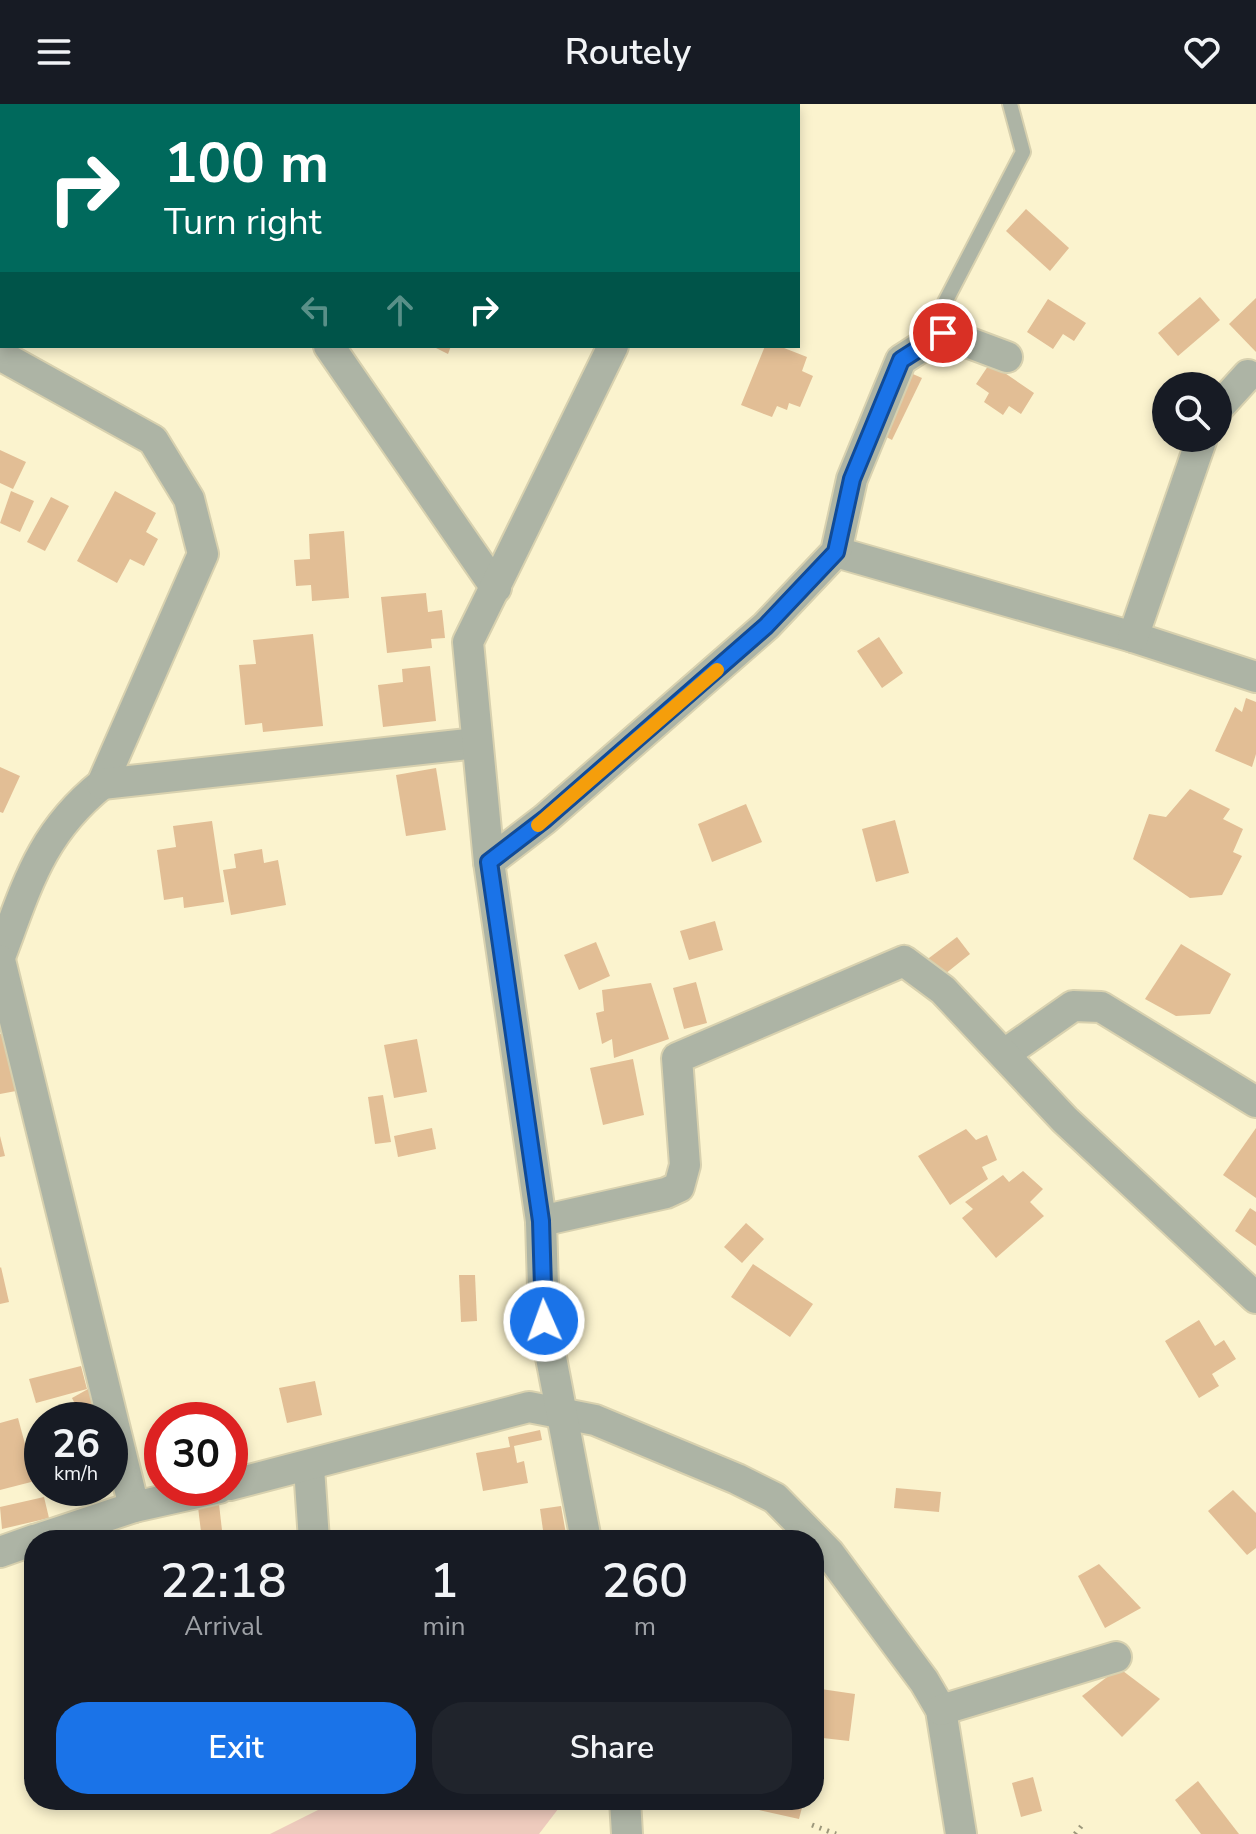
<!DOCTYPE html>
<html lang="en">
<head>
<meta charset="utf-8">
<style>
  :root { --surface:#171b24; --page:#20242c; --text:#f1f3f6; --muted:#9ea1a6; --accent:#1a73e8 }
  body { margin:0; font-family:"Nunito Sans",sans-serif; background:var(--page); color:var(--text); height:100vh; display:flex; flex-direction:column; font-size:30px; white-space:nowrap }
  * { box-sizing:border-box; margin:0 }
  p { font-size:26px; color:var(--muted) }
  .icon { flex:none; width:44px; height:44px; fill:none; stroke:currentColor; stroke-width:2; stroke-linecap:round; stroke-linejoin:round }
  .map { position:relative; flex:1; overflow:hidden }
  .side { position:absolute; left:24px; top:1426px; width:800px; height:280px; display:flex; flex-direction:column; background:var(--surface); border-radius:32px; box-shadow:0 4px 12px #0003 }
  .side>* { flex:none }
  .hud { position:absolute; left:0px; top:0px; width:800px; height:244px; box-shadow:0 4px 12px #0003; background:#00695c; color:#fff; overflow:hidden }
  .fabs { position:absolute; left:1152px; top:268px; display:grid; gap:16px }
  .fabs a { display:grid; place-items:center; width:80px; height:80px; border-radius:50%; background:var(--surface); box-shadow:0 4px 12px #0003; font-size:40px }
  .speed { position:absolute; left:24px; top:1298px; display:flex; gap:16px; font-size:40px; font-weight:700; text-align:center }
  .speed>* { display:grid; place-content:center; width:104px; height:104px; border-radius:50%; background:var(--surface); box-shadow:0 4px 12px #0003; line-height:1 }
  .speed small { font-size:20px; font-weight:400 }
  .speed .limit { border:12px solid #d22; background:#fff; color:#111 }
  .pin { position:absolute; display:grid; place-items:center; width:68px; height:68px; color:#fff; margin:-34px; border:4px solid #fff; border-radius:50%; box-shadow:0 2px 8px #0007 }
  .me { position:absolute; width:88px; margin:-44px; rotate:358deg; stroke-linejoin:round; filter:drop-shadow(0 0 6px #0008) }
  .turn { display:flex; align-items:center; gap:28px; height:168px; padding:0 32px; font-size:36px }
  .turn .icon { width:104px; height:104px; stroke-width:2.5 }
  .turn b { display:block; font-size:56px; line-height:68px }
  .lanes { display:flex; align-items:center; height:76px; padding:0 32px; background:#0003; justify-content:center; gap:40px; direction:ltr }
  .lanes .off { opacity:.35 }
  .eta { display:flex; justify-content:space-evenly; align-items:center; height:136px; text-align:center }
  .eta b { font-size:48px; font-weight:600; line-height:56px }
  .primary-button { display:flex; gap:16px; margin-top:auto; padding:16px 32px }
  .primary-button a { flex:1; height:92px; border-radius:32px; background:var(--accent); color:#fff; font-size:32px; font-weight:600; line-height:92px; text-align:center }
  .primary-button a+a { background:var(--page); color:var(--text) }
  header { display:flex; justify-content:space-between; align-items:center; height:104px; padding:0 32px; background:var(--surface); font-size:36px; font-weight:600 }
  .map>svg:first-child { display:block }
</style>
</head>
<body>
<header><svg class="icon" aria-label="menu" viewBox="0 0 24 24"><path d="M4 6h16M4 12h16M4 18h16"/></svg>Routely<svg class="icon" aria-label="heart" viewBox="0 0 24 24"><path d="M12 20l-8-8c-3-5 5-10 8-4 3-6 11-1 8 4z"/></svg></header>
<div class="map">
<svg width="1256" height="1730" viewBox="0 0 1256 1730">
  <rect width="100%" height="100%" fill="#fbf3ce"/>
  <polygon fill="#eecbbd" points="338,1696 565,1696 539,1730 270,1730"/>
  <g fill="#e2be95">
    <polygon points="1026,105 1069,144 1050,167 1006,127"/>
    <polygon points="1200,193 1220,216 1178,252 1158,229"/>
    <polygon points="1256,194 1256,248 1229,220"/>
    <polygon points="1048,195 1086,219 1074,237 1063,230 1053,245 1027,228"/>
    <polygon points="432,242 451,242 448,250"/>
    <polygon points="765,242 779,242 807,253 802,267 813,272 800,303 789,299 787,306 777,302 772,313 741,301"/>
    <polygon points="990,259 1034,289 1021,310 1009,302 1003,311 984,298 989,289 976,280"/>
    <polygon points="906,267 922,274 892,336 877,328"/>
    <polygon points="0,346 26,358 13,385 0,379"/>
    <polygon points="11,387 34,397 20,428 0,419"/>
    <polygon points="115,387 156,409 146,428 158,435 144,462 130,455 117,479 77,457"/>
    <polygon points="51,393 69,402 45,447 27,438"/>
    <polygon points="344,427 349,494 312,497 311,481 296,482 294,456 310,455 309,430"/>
    <polygon points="426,489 428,508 442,506 445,534 431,535 432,544 387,549 381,493"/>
    <polygon points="313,530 323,622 263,628 262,619 245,621 239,561 256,560 253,536"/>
    <polygon points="879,533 903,569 882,584 857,547"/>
    <polygon points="430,562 436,617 383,623 378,581 403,578 402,565"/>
    <polygon points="1246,594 1256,598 1256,650 1252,663 1215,647 1235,603 1242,608"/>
    <polygon points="0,663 20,672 3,709 0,708"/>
    <polygon points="436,664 446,726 406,732 396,671"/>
    <polygon points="1190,685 1230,705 1223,715 1243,725 1233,748 1242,752 1222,791 1190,794 1133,755 1149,710 1166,713"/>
    <polygon points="746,700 762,738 712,758 698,720"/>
    <polygon points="895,716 909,769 876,778 862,725"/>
    <polygon points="212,717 224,798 184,804 183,793 164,796 157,746 176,743 173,722"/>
    <polygon points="262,745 264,759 278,756 286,801 231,811 223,766 236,764 234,750"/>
    <polygon points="715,817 723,846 689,856 680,827"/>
    <polygon points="957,833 970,850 935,878 921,860"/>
    <polygon points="596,838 610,872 579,886 564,851"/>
    <polygon points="1181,840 1231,870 1210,910 1176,912 1145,895"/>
    <polygon points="696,878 707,919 684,925 673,884"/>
    <polygon points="651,879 669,935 614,954 612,935 602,940 596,909 604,907 602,886"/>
    <polygon points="6,929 16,987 0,990 0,930"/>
    <polygon points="417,935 427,988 394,994 384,941"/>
    <polygon points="633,955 644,1011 603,1021 590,964"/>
    <polygon points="383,991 391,1038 375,1040 368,993"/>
    <polygon points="432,1024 436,1045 398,1053 394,1032"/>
    <polygon points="1256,1024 1256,1094 1223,1071"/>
    <polygon points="966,1025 976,1036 987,1031 997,1056 982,1063 988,1075 950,1101 918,1052"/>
    <polygon points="0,1032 5,1052 0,1053"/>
    <polygon points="1023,1067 1043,1085 1030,1098 1044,1112 996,1154 962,1114 973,1105 965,1098 1003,1071 1009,1078"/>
    <polygon points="1250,1104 1256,1108 1256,1142 1235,1127"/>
    <polygon points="746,1119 764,1135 742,1159 724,1143"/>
    <polygon points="753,1160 813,1200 790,1233 731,1193"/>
    <polygon points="1,1163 9,1198 0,1200 0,1164"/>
    <polygon points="459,1171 475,1171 477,1217 461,1218"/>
    <polygon points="1199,1216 1215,1242 1224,1236 1236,1255 1212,1270 1219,1282 1199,1294 1165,1237"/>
    <polygon points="81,1262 87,1285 36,1299 29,1275"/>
    <polygon points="315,1277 322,1311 287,1319 279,1284"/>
    <polygon points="88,1285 97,1301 80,1310 72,1294"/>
    <polygon points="18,1314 35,1377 0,1386 0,1319"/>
    <polygon points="540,1326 542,1336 514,1342 517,1359 524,1357 528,1379 483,1387 476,1349 510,1343 508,1333"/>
    <polygon points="896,1384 941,1388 939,1408 894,1404"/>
    <polygon points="1233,1386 1256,1409 1256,1444 1247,1451 1208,1407"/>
    <polygon points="44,1393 49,1414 2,1425 0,1403"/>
    <polygon points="219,1400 223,1435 202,1436 198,1403"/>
    <polygon points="561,1402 566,1430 544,1433 540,1405"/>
    <polygon points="453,1429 455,1436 439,1436 438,1432"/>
    <polygon points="1099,1460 1141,1504 1105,1524 1078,1472"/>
    <polygon points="814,1514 823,1514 822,1563 814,1562"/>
    <polygon points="1119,1564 1160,1595 1122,1633 1082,1592"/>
    <polygon points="814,1584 855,1590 849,1637 814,1633"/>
    <polygon points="1033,1673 1042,1707 1021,1713 1012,1679"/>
    <polygon points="1198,1677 1239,1730 1201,1730 1175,1696"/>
    <polygon points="761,1696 804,1696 799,1715 759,1706"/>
  </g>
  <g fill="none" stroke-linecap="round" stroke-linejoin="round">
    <defs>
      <polyline id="service" points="927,233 1023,48 1010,0"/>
      <g id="minor">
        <polyline points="162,0 163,2"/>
        <polyline points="714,2 715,0"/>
        <polyline points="329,242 496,484"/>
        <path d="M0,251L153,336L189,395L203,450L102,680C40,730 27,782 0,853"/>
        <polyline points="1218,304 1248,271"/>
        <polyline points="836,448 1133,533 1256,573"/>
        <polyline points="1133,533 1202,334"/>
        <polyline points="102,680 477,639"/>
        <polyline points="489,758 545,715 766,522 836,448 852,375 901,256 943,229 1007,253"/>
        <polyline points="0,856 134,1403"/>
        <polyline points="1006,949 1073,902 1101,903 1256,998"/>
        <polyline points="541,1117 666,1089 679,1083 685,1061 677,954 904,857 943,886 1065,1016 1256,1194"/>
        <polyline points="309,1364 314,1436"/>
        <polyline points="230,1381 529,1303 595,1316 737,1375 775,1394 829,1449 924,1577 941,1606 961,1730"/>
        <polyline points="35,1436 134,1403 219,1384"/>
        <polyline points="586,1436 544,1217 541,1117 489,758 468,538 613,242"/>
        <polyline points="0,1448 34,1436"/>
        <polyline points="941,1606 1116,1553"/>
        <polyline points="625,1696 627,1730"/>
      </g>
    </defs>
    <use href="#service" stroke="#d8d1af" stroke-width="18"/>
    <use href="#minor" stroke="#d8d1af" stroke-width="34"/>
    <g stroke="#9c977b" stroke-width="5" stroke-dasharray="2 6" stroke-linecap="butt">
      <polyline points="812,1721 836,1730"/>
      <polyline points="1075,1730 1083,1720"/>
    </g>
    <use href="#service" stroke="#adb4a5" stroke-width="14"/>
    <use href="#minor" stroke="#adb4a5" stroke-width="30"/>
  </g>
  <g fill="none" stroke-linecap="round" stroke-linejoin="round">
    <defs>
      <polyline id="route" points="544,1217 541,1117 489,758 545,715 766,522 836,448 852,375 901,256 943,229"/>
    </defs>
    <use href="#route" stroke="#114b97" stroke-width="20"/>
    <use href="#route" stroke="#1a73e8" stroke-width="14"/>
    <polyline stroke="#f59e0b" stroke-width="14" points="538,721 717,566"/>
  </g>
</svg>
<div class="fabs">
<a><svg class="icon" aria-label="search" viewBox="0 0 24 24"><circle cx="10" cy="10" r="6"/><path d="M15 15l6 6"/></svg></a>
</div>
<div class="speed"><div>26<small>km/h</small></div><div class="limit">30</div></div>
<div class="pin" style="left:943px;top:229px;background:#d93025"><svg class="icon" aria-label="arrive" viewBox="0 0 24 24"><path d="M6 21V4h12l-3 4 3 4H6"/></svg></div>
<svg class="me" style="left:544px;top:1217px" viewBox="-20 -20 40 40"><circle r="17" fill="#1a73e8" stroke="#fff" stroke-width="3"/><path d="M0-11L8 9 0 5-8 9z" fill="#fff"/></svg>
<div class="hud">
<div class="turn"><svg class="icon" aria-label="right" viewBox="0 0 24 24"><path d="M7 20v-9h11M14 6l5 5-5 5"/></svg><div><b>100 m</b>Turn right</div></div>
<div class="lanes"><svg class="icon off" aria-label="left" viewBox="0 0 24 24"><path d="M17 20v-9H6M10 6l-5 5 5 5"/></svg><svg class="icon off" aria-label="ahead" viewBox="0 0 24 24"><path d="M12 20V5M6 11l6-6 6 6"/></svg><svg class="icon" aria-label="right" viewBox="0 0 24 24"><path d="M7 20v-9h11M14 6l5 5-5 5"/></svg></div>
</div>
<section class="side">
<div class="eta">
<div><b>22:18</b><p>Arrival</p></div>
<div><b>1</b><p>min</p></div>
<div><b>260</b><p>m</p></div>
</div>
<div class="primary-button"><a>Exit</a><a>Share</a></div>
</section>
</div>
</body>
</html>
